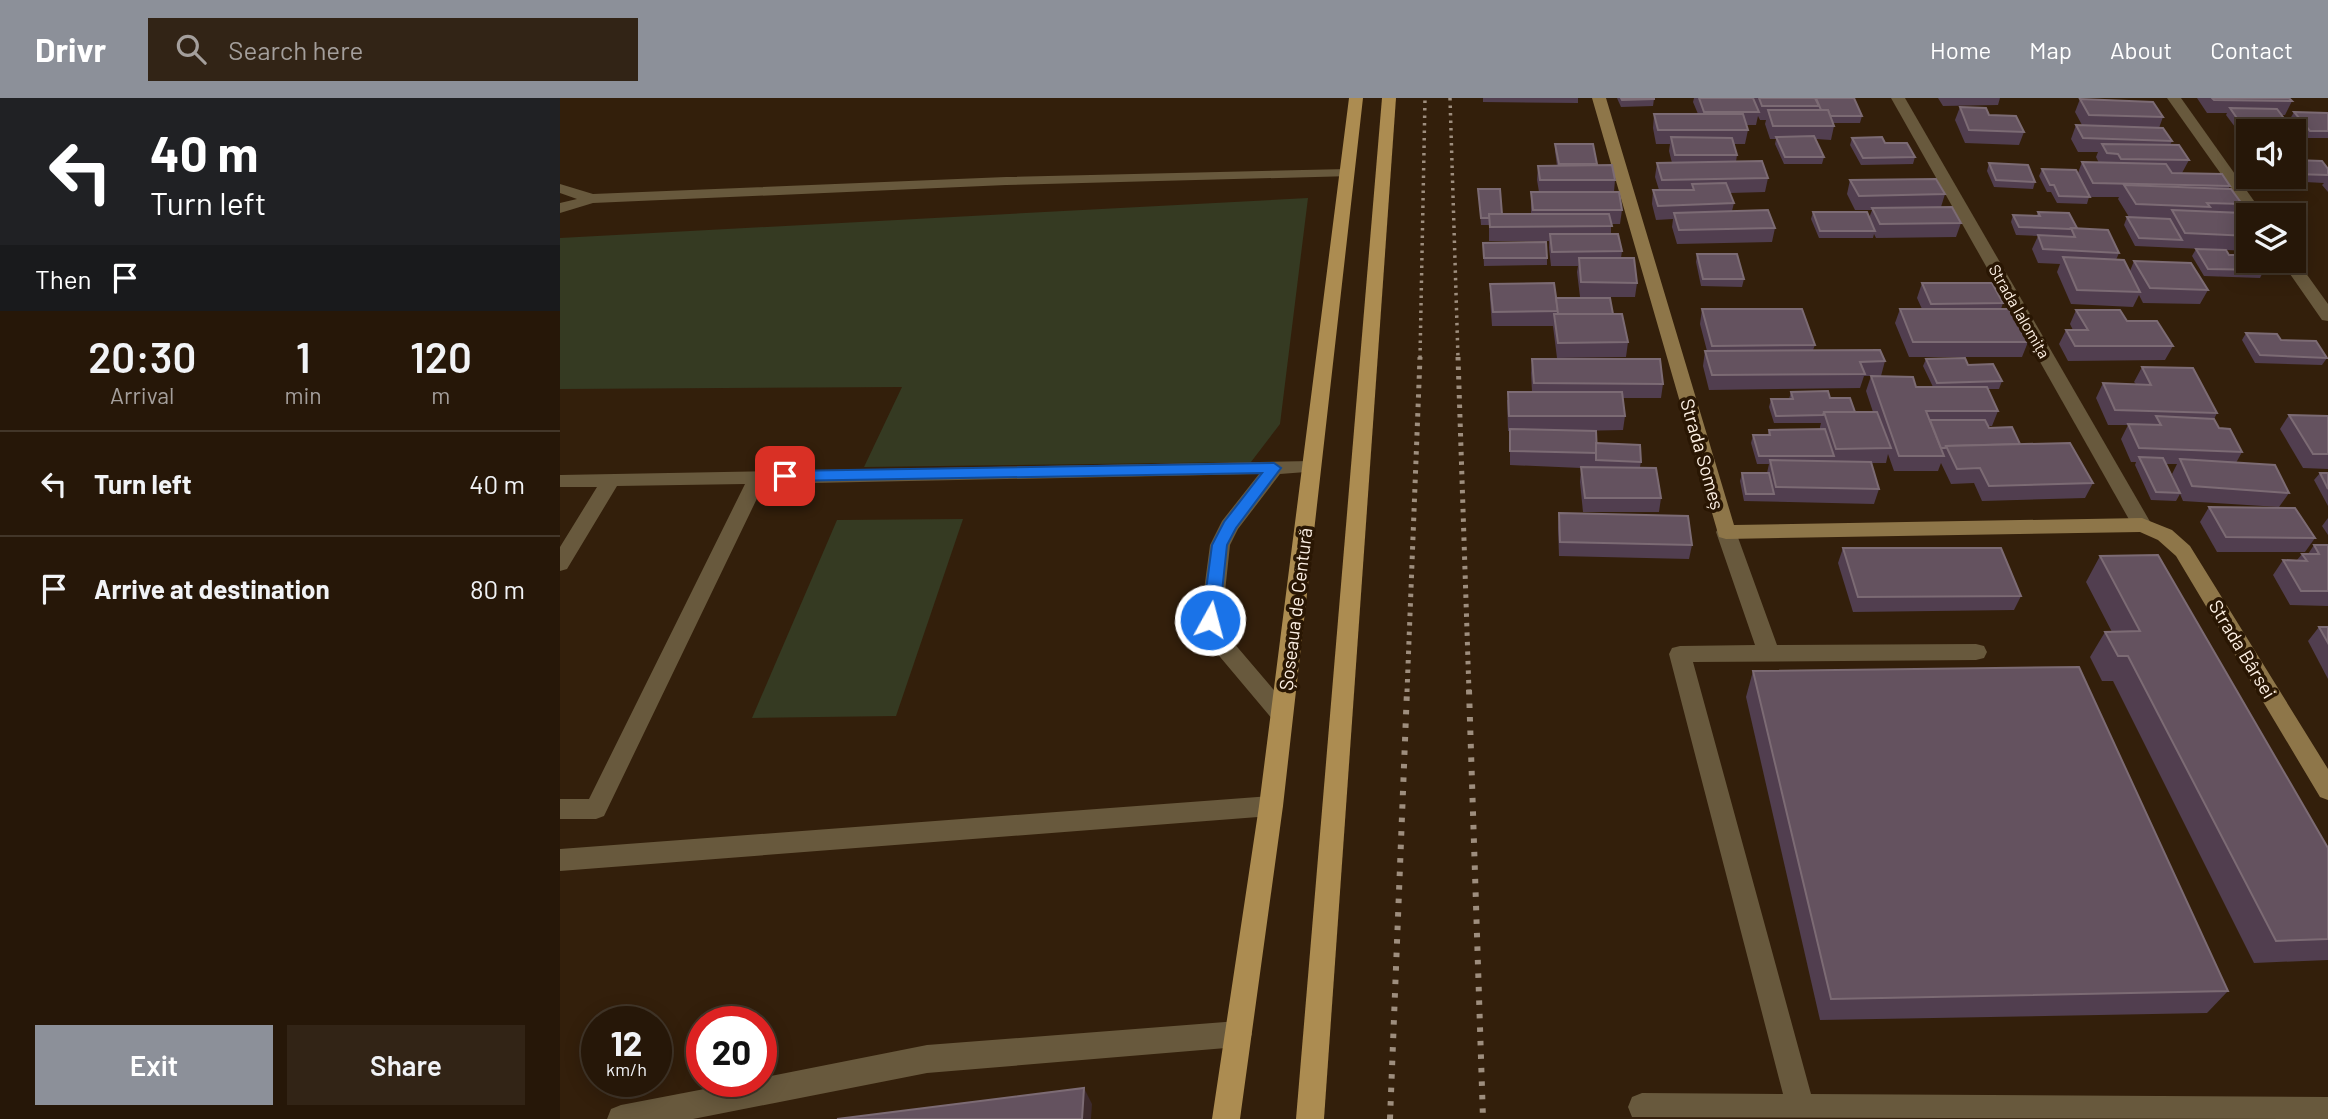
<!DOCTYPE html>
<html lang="en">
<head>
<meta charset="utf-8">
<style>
  :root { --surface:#261708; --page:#322416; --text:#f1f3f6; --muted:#a49f9c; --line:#423629; --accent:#8c9099 }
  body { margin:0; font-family:Barlow,sans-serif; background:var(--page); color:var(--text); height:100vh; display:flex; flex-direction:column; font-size:26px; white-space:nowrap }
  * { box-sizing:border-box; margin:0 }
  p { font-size:23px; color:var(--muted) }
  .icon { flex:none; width:38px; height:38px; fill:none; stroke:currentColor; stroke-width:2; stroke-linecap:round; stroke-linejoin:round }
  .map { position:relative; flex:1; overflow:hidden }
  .sheet { display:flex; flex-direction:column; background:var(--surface); width:560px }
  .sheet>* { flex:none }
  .top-card { background:#202124; color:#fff; overflow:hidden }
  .buttons { position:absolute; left:1676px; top:21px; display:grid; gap:14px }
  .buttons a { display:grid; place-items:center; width:70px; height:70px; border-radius:0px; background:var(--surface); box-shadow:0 4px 18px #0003,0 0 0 2px var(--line); font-size:35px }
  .speed { position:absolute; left:21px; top:908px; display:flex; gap:14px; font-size:35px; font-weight:700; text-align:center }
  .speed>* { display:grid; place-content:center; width:91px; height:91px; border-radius:50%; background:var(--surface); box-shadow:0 4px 18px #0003,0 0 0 2px var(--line); line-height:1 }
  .speed small { font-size:18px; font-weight:400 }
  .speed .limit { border:10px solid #d22; background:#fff; color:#111 }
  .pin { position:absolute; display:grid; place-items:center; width:60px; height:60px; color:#fff; margin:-30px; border-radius:14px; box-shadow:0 4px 10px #0006 }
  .me { position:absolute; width:77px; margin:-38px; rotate:7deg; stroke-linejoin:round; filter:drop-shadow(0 0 5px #0008) }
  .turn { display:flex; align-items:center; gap:24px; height:147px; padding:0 35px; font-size:32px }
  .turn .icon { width:91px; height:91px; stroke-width:2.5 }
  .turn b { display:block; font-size:49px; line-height:60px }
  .then { display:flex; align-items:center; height:66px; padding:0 35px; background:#0003; gap:14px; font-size:26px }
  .eta { display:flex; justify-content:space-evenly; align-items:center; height:119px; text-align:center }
  .eta b { font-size:42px; font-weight:600; line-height:49px }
  .cta { display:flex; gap:14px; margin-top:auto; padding:14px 35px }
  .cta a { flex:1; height:80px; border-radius:0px; background:var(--accent); color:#fff; font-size:28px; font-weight:600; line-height:80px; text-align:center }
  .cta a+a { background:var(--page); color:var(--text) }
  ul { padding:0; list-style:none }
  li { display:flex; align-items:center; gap:21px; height:105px; padding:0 35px; border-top:2px solid var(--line) }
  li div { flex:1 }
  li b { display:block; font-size:26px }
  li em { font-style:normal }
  header { display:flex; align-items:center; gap:42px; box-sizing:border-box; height:98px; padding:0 35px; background:var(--accent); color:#fff }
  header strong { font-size:33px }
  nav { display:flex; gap:38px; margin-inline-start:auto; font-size:24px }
  .search { width:490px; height:63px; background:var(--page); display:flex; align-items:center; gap:18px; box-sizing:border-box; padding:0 24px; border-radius:0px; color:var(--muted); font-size:26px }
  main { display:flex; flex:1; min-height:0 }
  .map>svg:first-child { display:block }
</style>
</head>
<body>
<header>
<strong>Drivr</strong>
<div class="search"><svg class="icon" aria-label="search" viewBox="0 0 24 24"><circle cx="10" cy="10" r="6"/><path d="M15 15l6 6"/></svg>Search here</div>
<nav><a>Home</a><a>Map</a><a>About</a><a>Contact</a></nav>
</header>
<main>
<section class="sheet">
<div class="top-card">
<div class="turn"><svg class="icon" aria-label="left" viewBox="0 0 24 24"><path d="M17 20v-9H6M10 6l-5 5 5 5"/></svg><div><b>40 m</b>Turn left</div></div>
<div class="then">Then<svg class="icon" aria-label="arrive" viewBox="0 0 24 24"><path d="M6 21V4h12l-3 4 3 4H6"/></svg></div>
</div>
<div class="eta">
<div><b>20:30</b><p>Arrival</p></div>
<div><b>1</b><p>min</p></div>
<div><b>120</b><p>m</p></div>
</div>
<ul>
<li><svg class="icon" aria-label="left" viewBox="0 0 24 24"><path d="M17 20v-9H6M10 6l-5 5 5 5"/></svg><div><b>Turn left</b></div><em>40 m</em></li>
<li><svg class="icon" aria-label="arrive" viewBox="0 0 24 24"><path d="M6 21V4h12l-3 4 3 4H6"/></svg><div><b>Arrive at destination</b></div><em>80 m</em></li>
</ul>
<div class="cta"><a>Exit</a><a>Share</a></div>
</section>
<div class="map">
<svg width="1768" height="1021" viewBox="0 0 1768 1021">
  <rect width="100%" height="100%" fill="#331f0b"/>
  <g fill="#353a22">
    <polygon points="748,100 720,326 691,364 304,369 342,289 0,291 0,140"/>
    <polygon points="403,421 336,618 192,620 277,422"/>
  </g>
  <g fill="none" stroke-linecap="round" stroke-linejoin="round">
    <g fill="#68593d" fill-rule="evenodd">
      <polygon points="787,71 792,72 794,75 792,78 446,87 33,105 0,115 0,105 17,101 0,95 0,86 33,96 446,79"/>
      <polygon points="752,363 759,365 761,369 759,373 720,376 678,431 670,447 662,522 667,537 730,611 733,617 730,623 722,626 714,623 650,547 640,522 650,447 662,423 699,376 204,386 44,718 36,721 0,721 0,701 29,701 185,386 57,388 7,471 0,473 0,449 37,389 0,389 0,377"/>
      <polygon points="1166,427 1173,429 1176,434 1217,547 1416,546 1424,548 1427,554 1424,560 1416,562 1133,564 1251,996 1768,999 1768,1021 1072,1019 1068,1009 1072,999 1082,995 1223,996 1109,556 1112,550 1120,548 1195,547 1156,434 1159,429"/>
      <polygon points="711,698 719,701 723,708 719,715 711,718 0,773 0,751"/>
      <polygon points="678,923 688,927 692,936 688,945 678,949 367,975 133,1021 47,1021 51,1011 61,1007 181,984 201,984 201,980 367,947"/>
    </g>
    <g fill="#68593d" fill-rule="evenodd">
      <polygon points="1331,0 1345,0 1592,427 1589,432 1575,432"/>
      <polygon points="1607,0 1621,0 1704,117 1690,117"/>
      <polygon points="1735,160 1768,206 1768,223 1762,222 1721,163 1734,163"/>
    </g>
    <polygon fill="#8e7649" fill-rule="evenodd" points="1032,0 1046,0 1174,427 1582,420 1612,432 1630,448 1768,671 1768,702 1760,699 1616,458 1598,442 1580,434 1166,441 1159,439"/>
    <g fill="#ac8c51" fill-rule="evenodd">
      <polygon points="789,0 803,0 723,708 680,1021 652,1021 699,708"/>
      <polygon points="822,0 836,0 764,1021 736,1021"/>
    </g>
    <g stroke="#9e8e7e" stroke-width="3.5" stroke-dasharray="2.5 5" stroke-linecap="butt">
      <polyline points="890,0 898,260"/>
      <polyline points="860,260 865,0"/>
    </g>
    <g stroke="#9e8e7e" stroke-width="5" stroke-dasharray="3.5 6" stroke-linecap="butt">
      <polyline points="898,259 909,594"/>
      <polyline points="847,594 860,259"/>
    </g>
    <g stroke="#9e8e7e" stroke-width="6" stroke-dasharray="4.5 9" stroke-linecap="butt">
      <polyline points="909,592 923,1021"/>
      <polyline points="830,1021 847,592"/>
    </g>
  </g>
  <g fill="#513e4f" fill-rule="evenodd">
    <polygon points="923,0 1018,0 1018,5 923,4"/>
    <polygon points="1057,0 1094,0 1094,1 1093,8 1061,9"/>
    <polygon points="1134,0 1294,0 1302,18 1300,25 1273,25 1274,28 1271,42 1256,41 1264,59 1262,66 1224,66 1215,46 1216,41 1210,41 1205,26 1206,22 1200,22 1198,18 1196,27 1186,27 1188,32 1185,46 1174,46 1177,57 1176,64 1208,80 1205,94 1170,95 1174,105 1172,113 1215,130 1212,144 1117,146 1112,129 1113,121 1096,122 1092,106 1093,92 1099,92 1095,79 1097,65 1112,65 1109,53 1110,46 1096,46 1093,30 1094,16 1138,16 1133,4"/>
    <polygon points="1378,0 1440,0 1438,7 1383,8"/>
    <polygon points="1637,0 1729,0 1732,3 1725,17 1721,17 1729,27 1726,33 1678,33 1666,17 1667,15 1647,15"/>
    <polygon points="1520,1 1603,19 1599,30 1612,43 1610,47 1629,62 1622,75 1670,88 1669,90 1682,106 1677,115 1689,125 1689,153 1575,148 1564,127 1567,119 1569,119 1558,101 1559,99 1529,99 1527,106 1497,105 1491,94 1487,94 1479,78 1482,71 1518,75 1522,64 1539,65 1536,59 1538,54 1518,54 1511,41 1516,27 1522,27 1515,14"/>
    <polygon points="1400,9 1429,17 1464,34 1459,47 1405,45 1395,22"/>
    <polygon points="1734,14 1768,15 1768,40 1746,40 1730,21"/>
    <polygon points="1292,40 1325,45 1355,59 1353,66 1301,67 1290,47"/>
    <polygon points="995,46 1037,66 1037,68 1055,82 1054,94 1062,112 1060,126 1051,126 1051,136 1062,153 1061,160 1077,185 1075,199 1020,199 1017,174 1018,168 991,168 989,150 989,143 929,143 929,127 921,127 918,91 942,116 971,116 971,94 979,94 977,82 978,68 997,68 995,53"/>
    <polygon points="1734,62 1768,71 1768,94 1762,87 1764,85 1706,82 1704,79 1734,79"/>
    <polygon points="1429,65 1475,84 1473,91 1434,89 1427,73"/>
    <polygon points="1290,82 1385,96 1381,109 1401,125 1396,139 1316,140 1314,136 1313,140 1259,140 1251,121 1253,114 1309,120 1312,112 1295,112 1287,96"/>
    <polygon points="1478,114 1517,130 1559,155 1556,162 1570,173 1574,163 1648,192 1640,206 1583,205 1579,197 1573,209 1511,206 1497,174 1500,166 1478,165 1472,151 1478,138 1456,137 1451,124 1453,117 1477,117"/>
    <polygon points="923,145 987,160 987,167 924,168"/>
    <polygon points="1636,151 1669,157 1704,172 1700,180 1644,178 1632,158"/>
    <polygon points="1137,156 1184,181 1182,189 1141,188 1136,164"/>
    <polygon points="1362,185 1443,205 1441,211 1468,244 1462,259 1349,259 1335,225 1340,211 1362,211 1357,200"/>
    <polygon points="930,186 996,200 1053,216 1068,244 1066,259 997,260 993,228 932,228 930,200"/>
    <polygon points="1142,211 1255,247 1253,252 1325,263 1321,278 1304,278 1300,290 1149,292 1143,268 1145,253 1147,253 1140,226"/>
    <polygon points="1516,212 1567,223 1613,248 1605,262 1508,263 1499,246 1506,232 1513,232 1510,226"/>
    <polygon points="1686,235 1721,242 1767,260 1762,267 1695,265 1682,242"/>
    <polygon points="972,261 1103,286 1101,300 1063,300 1065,318 1063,332 1016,333 1036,345 1081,364 1080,369 1101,400 1099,414 1023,414 1020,384 1021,370 950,367 950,333 948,333 947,302 972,294 971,275"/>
    <polygon points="1366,261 1408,267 1442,283 1439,291 1428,291 1438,313 1432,328 1428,328 1429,330 1533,385 1525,400 1422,403 1414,385 1391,386 1381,365 1378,373 1334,373 1328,356 1326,365 1311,365 1319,391 1314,406 1184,403 1180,383 1182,375 1207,375 1209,366 1197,366 1191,345 1193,337 1208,337 1209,332 1260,331 1260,329 1261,325 1214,325 1209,309 1211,301 1229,301 1231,294 1270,300 1295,314 1313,314 1306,293 1311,278 1356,289 1373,289 1363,268"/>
    <path d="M1582,269L1657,315L1654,321L1659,330L1682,354L1676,365L1729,395L1719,409L1623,403L1620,396L1616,403L1591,402L1575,367L1576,364H1571L1561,341L1568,327H1548L1536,300L1543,285L1576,286L1574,284ZM1605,366H1617L1612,376L1618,391Z"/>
    <polygon points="1729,317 1768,318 1768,371 1743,370 1720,331"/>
    <polygon points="1760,375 1768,375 1768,408 1754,382"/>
    <polygon points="1649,409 1755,440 1745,454 1657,454 1640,424"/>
    <polygon points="999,415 1132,447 1129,461 999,458 998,430"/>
    <polygon points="1768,420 1768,437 1762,428"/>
    <polygon points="1754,447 1768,447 1768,508 1730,507 1713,477 1723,462 1737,462 1742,456 1748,456"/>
    <polygon points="1283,450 1461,498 1454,512 1293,514 1278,465"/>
    <polygon points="1540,458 1768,750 1768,862 1694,865 1553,583 1542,583 1530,559 1545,534 1552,534 1526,484"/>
    <polygon points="1759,529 1768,529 1768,581 1748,543"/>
    <polygon points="1193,573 1668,893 1647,915 1260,922 1186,599"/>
  </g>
  <polygon fill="#3d2a2d" points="524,990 532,1006 531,1021 522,1021"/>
  <g fill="#64525f" stroke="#7c6b74" stroke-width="2">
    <polygon points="1061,0 1094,0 1094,1 1062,2"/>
    <polygon points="1139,0 1193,0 1199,14 1144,14"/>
    <polygon points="1199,0 1255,0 1259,8 1202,8"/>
    <polygon points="1256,0 1294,0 1302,18 1270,18 1268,12 1261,12"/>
    <polygon points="1652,0 1729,0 1732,3 1654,2"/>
    <polygon points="1520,1 1593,4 1603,19 1529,17"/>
    <polygon points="1400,9 1426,10 1429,17 1456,18 1464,34 1409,32"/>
    <polygon points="1670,10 1717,11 1729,27 1681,26"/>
    <polygon points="1208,12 1268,12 1274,28 1213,28"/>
    <polygon points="1734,14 1768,15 1768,33 1750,33"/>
    <polygon points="1094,16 1183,16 1188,32 1098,32"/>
    <polygon points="1516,27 1603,30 1612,43 1523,40"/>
    <polygon points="1254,38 1264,59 1225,59 1216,39"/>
    <polygon points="1111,39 1172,40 1177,57 1115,57"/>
    <polygon points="1322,39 1325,45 1347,45 1355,59 1303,60 1292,40"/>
    <polygon points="995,46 1033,46 1037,66 999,66"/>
    <polygon points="1542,46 1619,47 1629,62 1561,61 1558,56 1547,55"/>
    <polygon points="1734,62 1762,63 1768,71 1768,77 1734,76"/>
    <polygon points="1202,63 1208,80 1102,82 1097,65"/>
    <polygon points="1522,64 1606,66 1612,75 1662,76 1670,88 1533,85"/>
    <polygon points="1429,65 1468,67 1475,84 1436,82"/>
    <polygon points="1052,67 1055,82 980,82 978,68"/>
    <polygon points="1482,71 1516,72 1530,99 1499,98 1494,87 1490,87"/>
    <polygon points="1376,81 1385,96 1299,98 1290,82"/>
    <polygon points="1166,85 1174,105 1098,108 1093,92 1134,92 1132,86"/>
    <polygon points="1564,87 1671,91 1682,106 1647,105 1650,109 1576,106"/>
    <polygon points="918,91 940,91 942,116 929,116 929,120 921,120"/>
    <polygon points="971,94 1059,94 1062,112 973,112"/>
    <polygon points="1392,109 1401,125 1320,126 1312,110"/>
    <polygon points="1208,112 1215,130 1119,132 1114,115"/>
    <polygon points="1612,112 1683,115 1689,125 1689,138 1625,135"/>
    <polygon points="1253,114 1307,114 1315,133 1260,133"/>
    <polygon points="1478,114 1509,115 1517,130 1511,130 1510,131 1459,129 1453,117 1480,118"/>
    <polygon points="929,116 1049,116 1052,128 930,129"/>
    <polygon points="1567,119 1610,121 1622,142 1579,140"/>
    <polygon points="1511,130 1548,132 1559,155 1483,151 1478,137 1515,139"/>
    <polygon points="990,136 1058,136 1062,153 992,154"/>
    <polygon points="986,144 987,160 924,160 923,145"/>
    <polygon points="1636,151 1666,152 1669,157 1689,157 1689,163 1698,163 1704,172 1648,171"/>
    <polygon points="1137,156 1177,156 1184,181 1143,181"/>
    <polygon points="1503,159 1564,162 1580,194 1517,192"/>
    <polygon points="1019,160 1074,160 1077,185 1021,184"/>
    <polygon points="1574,163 1631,165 1648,192 1590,190"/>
    <polygon points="994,185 998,213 933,214 930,186"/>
    <polygon points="1362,185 1432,185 1443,205 1371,206"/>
    <polygon points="996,200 1050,200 1053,216 998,216"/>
    <polygon points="1142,211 1242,211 1255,247 1152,248"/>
    <polygon points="1340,211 1451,211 1468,244 1353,244"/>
    <polygon points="1516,212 1560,212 1567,223 1597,223 1613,248 1515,248 1506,232 1528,232"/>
    <polygon points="994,216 1062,216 1068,244 998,245"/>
    <polygon points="1686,235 1717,236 1721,242 1756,243 1767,260 1700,257"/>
    <polygon points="1320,252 1325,263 1300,264 1305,276 1152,277 1145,253"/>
    <polygon points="1405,260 1408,267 1433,266 1442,283 1377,285 1366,261"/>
    <polygon points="972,261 1100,261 1103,286 974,285"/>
    <polygon points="1582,269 1633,270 1657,315 1555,312 1543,285 1591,287"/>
    <polygon points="1311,278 1353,279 1356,289 1427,289 1438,313 1366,313 1384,358 1339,358"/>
    <polygon points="1268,293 1270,300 1290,300 1295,314 1264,314 1263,317 1216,318 1211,301 1233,301 1231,294"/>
    <polygon points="948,294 1062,294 1065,318 949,318"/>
    <polygon points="1264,314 1317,314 1331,350 1276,351"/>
    <polygon points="1729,317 1768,318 1768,356 1753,356"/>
    <polygon points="1596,318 1654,321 1659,330 1670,331 1682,354 1579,350 1568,326 1601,327"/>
    <polygon points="1370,322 1425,322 1429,330 1452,329 1460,346 1386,348 1385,350 1381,350"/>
    <polygon points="950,331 1036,333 1037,355 950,353"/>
    <polygon points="1265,331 1274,358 1199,358 1193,337 1210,337 1209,332"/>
    <polygon points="1036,345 1080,347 1081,364 1036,362"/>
    <polygon points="1510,345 1533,385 1429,388 1420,370 1397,371 1386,348"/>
    <polygon points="1579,359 1603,360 1620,395 1596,394"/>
    <polygon points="1620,361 1715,367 1729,395 1632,388"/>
    <polygon points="1210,362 1311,364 1319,391 1216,389"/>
    <polygon points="1021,369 1096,370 1101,400 1025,400"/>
    <polygon points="1182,375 1209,375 1214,396 1186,396"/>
    <polygon points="1760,375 1768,375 1768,391"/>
    <polygon points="1649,409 1735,410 1755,440 1666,439"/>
    <polygon points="999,415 1128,418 1132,447 1000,444"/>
    <polygon points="1754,447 1768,447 1768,493 1741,493 1723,462 1747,463 1742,456 1759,456"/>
    <polygon points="1283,450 1441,450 1461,498 1298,499"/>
    <polygon points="1598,457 1768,750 1768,841 1716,843 1568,558 1558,558 1545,534 1580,533 1540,458"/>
    <polygon points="1759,529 1768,529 1768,545"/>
    <polygon points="1519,569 1668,893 1271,901 1193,573"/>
    <polygon points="524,990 522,1021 277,1021"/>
  </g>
  <polygon fill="#1a73e8" stroke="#114b97" stroke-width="2" points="714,365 721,370 676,430 667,447 659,522 650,528 642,522 652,447 664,424 702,375 225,383 218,378 225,373"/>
  <g text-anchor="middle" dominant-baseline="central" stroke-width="7" stroke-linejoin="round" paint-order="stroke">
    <g font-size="16" fill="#fef1e5" stroke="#291603">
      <text transform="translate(1460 213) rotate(60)">Strada Ialomița</text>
    </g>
    <g font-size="19" fill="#fef1e5" stroke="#291603">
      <text transform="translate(1143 356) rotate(74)">Strada Someș</text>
      <text transform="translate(735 511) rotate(-83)">Șoseaua de Centură</text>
      <text transform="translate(1683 551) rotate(59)">Strada Bârsei</text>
    </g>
  </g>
</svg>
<div class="buttons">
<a><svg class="icon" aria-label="sound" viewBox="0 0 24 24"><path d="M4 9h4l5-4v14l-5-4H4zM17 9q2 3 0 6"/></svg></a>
<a><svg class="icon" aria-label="layers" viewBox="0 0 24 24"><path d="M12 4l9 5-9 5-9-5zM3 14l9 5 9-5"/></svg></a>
</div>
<div class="speed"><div>12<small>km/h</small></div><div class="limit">20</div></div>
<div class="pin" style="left:225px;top:378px;background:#d93025"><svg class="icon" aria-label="arrive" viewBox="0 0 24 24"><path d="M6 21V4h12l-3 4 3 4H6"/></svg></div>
<svg class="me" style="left:650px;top:522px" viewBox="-20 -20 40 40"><circle r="17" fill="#1a73e8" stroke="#fff" stroke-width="3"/><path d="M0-11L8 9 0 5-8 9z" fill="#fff"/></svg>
</div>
</main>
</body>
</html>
